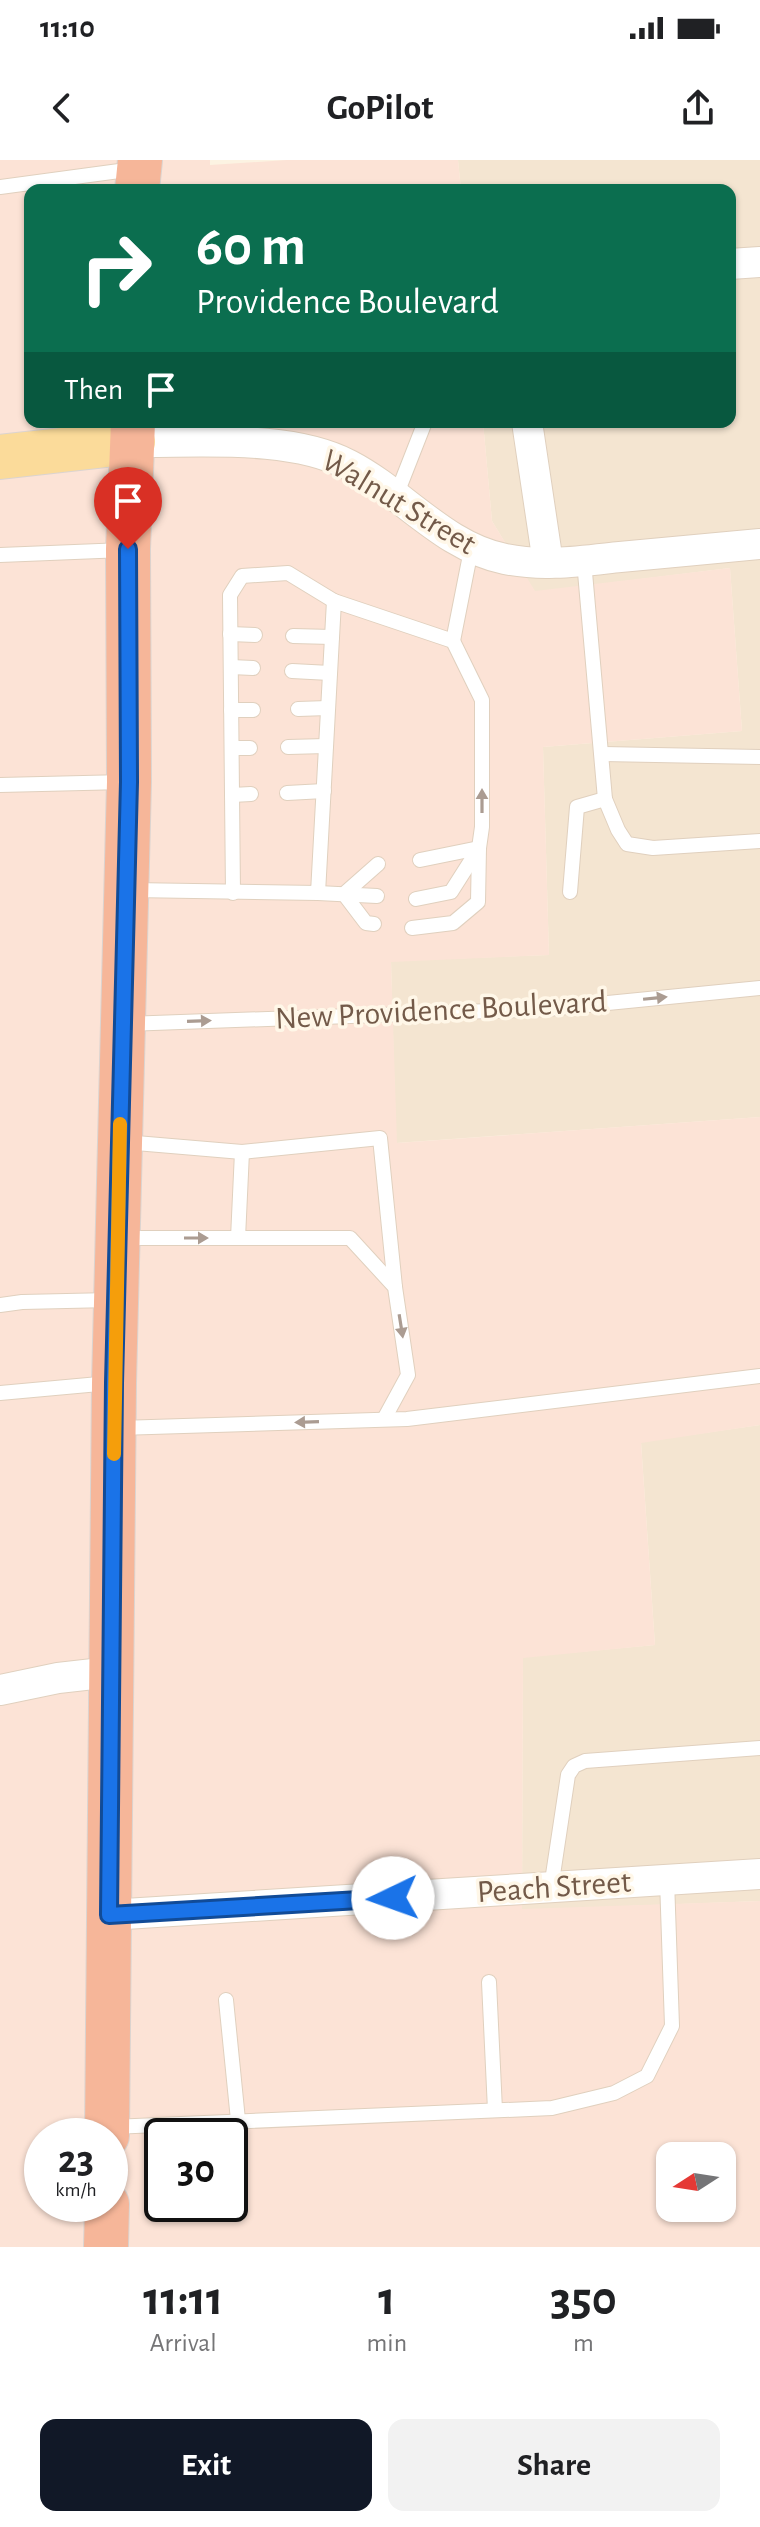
<!DOCTYPE html>
<html lang="en">
<head>
<meta charset="utf-8">
<style>
  :root { --surface:#fff; --page:#f2f2f2; --text:#202124; --muted:#757577; --accent:#111827 }
  body { margin:0; font-family:"Alegreya Sans",sans-serif; background:var(--page); color:var(--text); height:100vh; display:flex; flex-direction:column; font-size:30px; white-space:nowrap }
  * { box-sizing:border-box; margin:0 }
  p { font-size:26px; color:var(--muted) }
  .icon { flex:none; width:44px; height:44px; fill:none; stroke:currentColor; stroke-width:2; stroke-linecap:round; stroke-linejoin:round }
  .map { position:relative; height:2087px; overflow:hidden }
  .side { display:flex; flex-direction:column; background:var(--surface); flex:1 }
  .side>* { flex:none }
  .hud { position:absolute; left:24px; top:24px; width:712px; height:244px; border-radius:16px; box-shadow:0 2px 6px #0004; background:#0b6e4f; color:#fff; overflow:hidden }
  .needle { width:52px; rotate:258deg }
  .buttons { position:absolute; left:656px; top:1982px; display:grid; gap:16px }
  .buttons a { display:grid; place-items:center; width:80px; height:80px; border-radius:16px; background:var(--surface); box-shadow:0 2px 6px #0004; font-size:40px }
  .speed { position:absolute; left:24px; top:1958px; display:flex; gap:16px; font-size:40px; font-weight:700; text-align:center }
  .speed>* { display:grid; place-content:center; width:104px; height:104px; border-radius:50%; background:var(--surface); box-shadow:0 2px 6px #0004; line-height:1 }
  .speed small { font-size:20px; font-weight:400 }
  .speed .limit { border:4px solid #111; border-radius:12px; background:#fff; color:#111 }
  .pin { position:absolute; display:grid; place-items:center; width:68px; height:68px; color:#fff; margin:-82px -34px; border-radius:50% 50% 50% 0; rotate:-45deg; box-shadow:0 0 8px #0007 }
  .pin .icon { rotate:45deg }
  .me { position:absolute; width:88px; margin:-44px; rotate:267deg; stroke-linejoin:round; filter:drop-shadow(0 0 6px #0008) }
  .turn { display:flex; align-items:center; gap:28px; height:168px; padding:0 40px; font-size:36px }
  .turn .icon { width:104px; height:104px; stroke-width:2.5 }
  .turn b { display:block; font-size:56px; line-height:68px }
  .then { display:flex; align-items:center; height:76px; padding:0 40px; background:#0003; gap:16px; font-size:30px }
  .eta { display:flex; justify-content:space-evenly; align-items:center; height:136px; text-align:center }
  .eta b { font-size:48px; font-weight:700; line-height:56px }
  .button { display:flex; gap:16px; margin-top:auto; padding:16px 40px }
  .button a { flex:1; height:92px; border-radius:16px; background:var(--accent); color:#fff; font-size:32px; font-weight:700; line-height:92px; text-align:center }
  .button a+a { background:var(--page); color:var(--text) }
  .status { display:flex; justify-content:space-between; align-items:center; height:56px; padding:0 40px; background:var(--surface); direction:ltr }
  .status svg { height:22px; fill:currentColor }
  header { display:flex; justify-content:space-between; align-items:center; height:104px; padding:0 40px; background:var(--surface); font-size:36px; font-weight:700 }
  .map>svg:first-child { display:block }
</style>
</head>
<body>
<div class="status"><b>11:10</b><svg viewBox="0 0 49 12"><path d="M0 12V9h3v3zM5 12V6h3v6zM10 12V3h3v9zM15 12V0h3v12zM26 1h20v11H26zM47 4h2v5h-2z"/></svg></div>
<header><svg class="icon" aria-label="back" viewBox="0 0 24 24"><path d="M15 5l-7 7 7 7"/></svg>GoPilot<svg class="icon" aria-label="share" viewBox="0 0 24 24"><path d="M12 15V3M7 8l5-5 5 5M5 13v7h14v-7"/></svg></header>
<div class="map">
<svg width="760" height="2087" viewBox="0 0 760 2087">
  <rect width="100%" height="100%" fill="#fcf3e2"/>
  <g fill="#f4e5d1">
    <polygon points="458,0 760,0 760,957 396,983 391,801 549,795 543,587 742,571 730,408 535,432 492,361 483,262 730,262 730,30 461,30"/>
    <polygon points="760,1265 760,1741 522,1750 523,1497 655,1485 641,1282"/>
  </g>
  <path fill="#fce3d6" fill-rule="evenodd" d="M0,0H210V5L287,0H458L461,30H30V262H483L492,361L535,431L730,408L742,571L543,587L549,795L391,802L397,983L760,957V1265L641,1283L655,1485L523,1498L522,1749L760,1741V2087H0ZM42,1976H110V2044H42ZM162,1976H230V2044H162ZM670,1996H722V2048H670Z"/>
  <g fill="none" stroke-linecap="round" stroke-linejoin="round">
    <defs>
      <g id="lane">
        <polyline points="0,27 134,9"/>
        <polyline points="396,336 425,262"/>
        <polyline points="0,395 124,390"/>
        <polyline points="584,401 605,639 618,670 627,684 653,688 760,681"/>
        <polyline points="230,474 255,475"/>
        <polyline points="293,476 332,477"/>
        <polyline points="231,507 253,508"/>
        <polyline points="292,511 330,513"/>
        <polyline points="298,549 328,548"/>
        <polyline points="231,550 253,550"/>
        <polyline points="288,587 326,586"/>
        <polyline points="232,588 250,588"/>
        <polyline points="603,594 760,597"/>
        <polyline points="0,625 125,622"/>
        <polyline points="287,633 324,631"/>
        <polyline points="232,635 251,634"/>
        <polyline points="132,730 318,733 334,441 453,481 471,390"/>
        <polyline points="570,732 577,647 605,639"/>
        <polyline points="233,733 230,435 242,416 288,413 334,441"/>
        <polyline points="318,733 377,736"/>
        <polyline points="416,739 451,732 479,688 482,667 482,540 453,481"/>
        <polyline points="374,764 366,763 344,734 378,704"/>
        <polyline points="412,768 453,763 478,742 479,688 420,700"/>
        <polyline points="126,864 547,849 760,828"/>
        <polyline points="124,982 242,992 380,978 395,1127"/>
        <polyline points="124,1078 350,1078 395,1127 408,1215 384,1259"/>
        <polyline points="238,1078 242,992"/>
        <polyline points="0,1145 22,1142 111,1140"/>
        <polyline points="0,1233 110,1223"/>
        <polyline points="119,1268 407,1259 760,1216"/>
        <polyline points="551,1728 568,1615 574,1606 585,1601 760,1588"/>
        <polyline points="489,1822 495,1950"/>
        <polyline points="226,1840 238,1960"/>
        <polyline points="112,1967 552,1948 614,1933 647,1916 672,1866 667,1720"/>
      </g>
      <g id="street">
        <polyline points="730,104 760,102"/>
        <polyline points="527,262 548,403"/>
        <path d="M133,282C200,283 290,274 349,305C403,333 444,387 505,399C543,407 582,401 620,397C667,393 713,388 760,384"/>
        <polyline points="0,1530 58,1518 111,1512"/>
        <polyline points="109,1755 760,1714"/>
      </g>
      <polyline id="primary" points="0,297 133,282"/>
      <g id="highway">
        <polyline points="137,30 140,0"/>
        <polyline points="107,1976 114,1223 129,622 128,389 133,262"/>
        <polyline points="106,2087 107,2044"/>
      </g>
    </defs>
    <use href="#lane" stroke="#e0d0be" stroke-width="16"/>
    <use href="#street" stroke="#e0d0be" stroke-width="32"/>
    <use href="#primary" stroke="#dbd4d0" stroke-width="46"/>
    <use href="#highway" stroke="#dbd4d0" stroke-width="46"/>
    <use href="#lane" stroke="#fff" stroke-width="14"/>
    <use href="#street" stroke="#fff" stroke-width="30"/>
    <use href="#primary" stroke="#fbdb9a" stroke-width="44"/>
    <use href="#highway" stroke="#f6b699" stroke-width="44"/>
  </g>
  <defs><path id="oneway-solid" d="M-6-.8H1V-3.2L6.5 0L1 3.2V.8H-6Z" transform="scale(2)"/></defs>
  <g fill="#ab9c92">
    <use href="#oneway-solid" transform="translate(482 641) rotate(-90)"/>
    <use href="#oneway-solid" transform="translate(655 838) rotate(-6)"/>
    <use href="#oneway-solid" transform="translate(199 861) rotate(-2)"/>
    <use href="#oneway-solid" transform="translate(196 1078)"/>
    <use href="#oneway-solid" transform="translate(401 1166) rotate(81)"/>
    <use href="#oneway-solid" transform="translate(307 1262) rotate(178)"/>
  </g>
  <g fill="none" stroke-linecap="round" stroke-linejoin="round">
    <defs>
      <polyline id="route" points="128,389 129,622 114,1223 109,1755 393,1738"/>
    </defs>
    <use href="#route" stroke="#114b97" stroke-width="20"/>
    <use href="#route" stroke="#1a73e8" stroke-width="14"/>
    <polyline stroke="#f59e0b" stroke-width="14" points="114,1294 120,964"/>
  </g>
  <g text-anchor="middle" dominant-baseline="central" stroke-width="7" stroke-linejoin="round" paint-order="stroke">
    <g font-size="32" fill="#735a49" stroke="#fff7e8">
      <text transform="translate(399 342) rotate(31)">Walnut Street</text>
      <text transform="translate(441 850) rotate(-3)">New Providence Boulevard</text>
      <text transform="translate(554 1727) rotate(-4)">Peach Street</text>
    </g>
  </g>
</svg>
<div class="buttons">
<a><svg class="needle" viewBox="-14 -14 28 28"><path d="M0-13l5 13h-10z" fill="#e53935"/><path d="M0 13l5-13h-10z" fill="#757577"/></svg></a>
</div>
<div class="speed"><div>23<small>km/h</small></div><div class="limit">30</div></div>
<div class="pin" style="left:128px;top:389px;background:#d93025"><svg class="icon" aria-label="arrive" viewBox="0 0 24 24"><path d="M6 21V4h12l-3 4 3 4H6"/></svg></div>
<svg class="me" style="left:393px;top:1738px" viewBox="-20 -20 40 40"><circle r="19" fill="#fff"/><path d="M0-13L10 11 0 6-10 11z" fill="#1a73e8"/></svg>
<div class="hud">
<div class="turn"><svg class="icon" aria-label="right" viewBox="0 0 24 24"><path d="M7 20v-9h11M14 6l5 5-5 5"/></svg><div><b>60 m</b>Providence Boulevard</div></div>
<div class="then">Then<svg class="icon" aria-label="arrive" viewBox="0 0 24 24"><path d="M6 21V4h12l-3 4 3 4H6"/></svg></div>
</div>
</div>
<section class="side">
<div class="eta">
<div><b>11:11</b><p>Arrival</p></div>
<div><b>1</b><p>min</p></div>
<div><b>350</b><p>m</p></div>
</div>
<div class="button"><a>Exit</a><a>Share</a></div>
</section>
</body>
</html>
